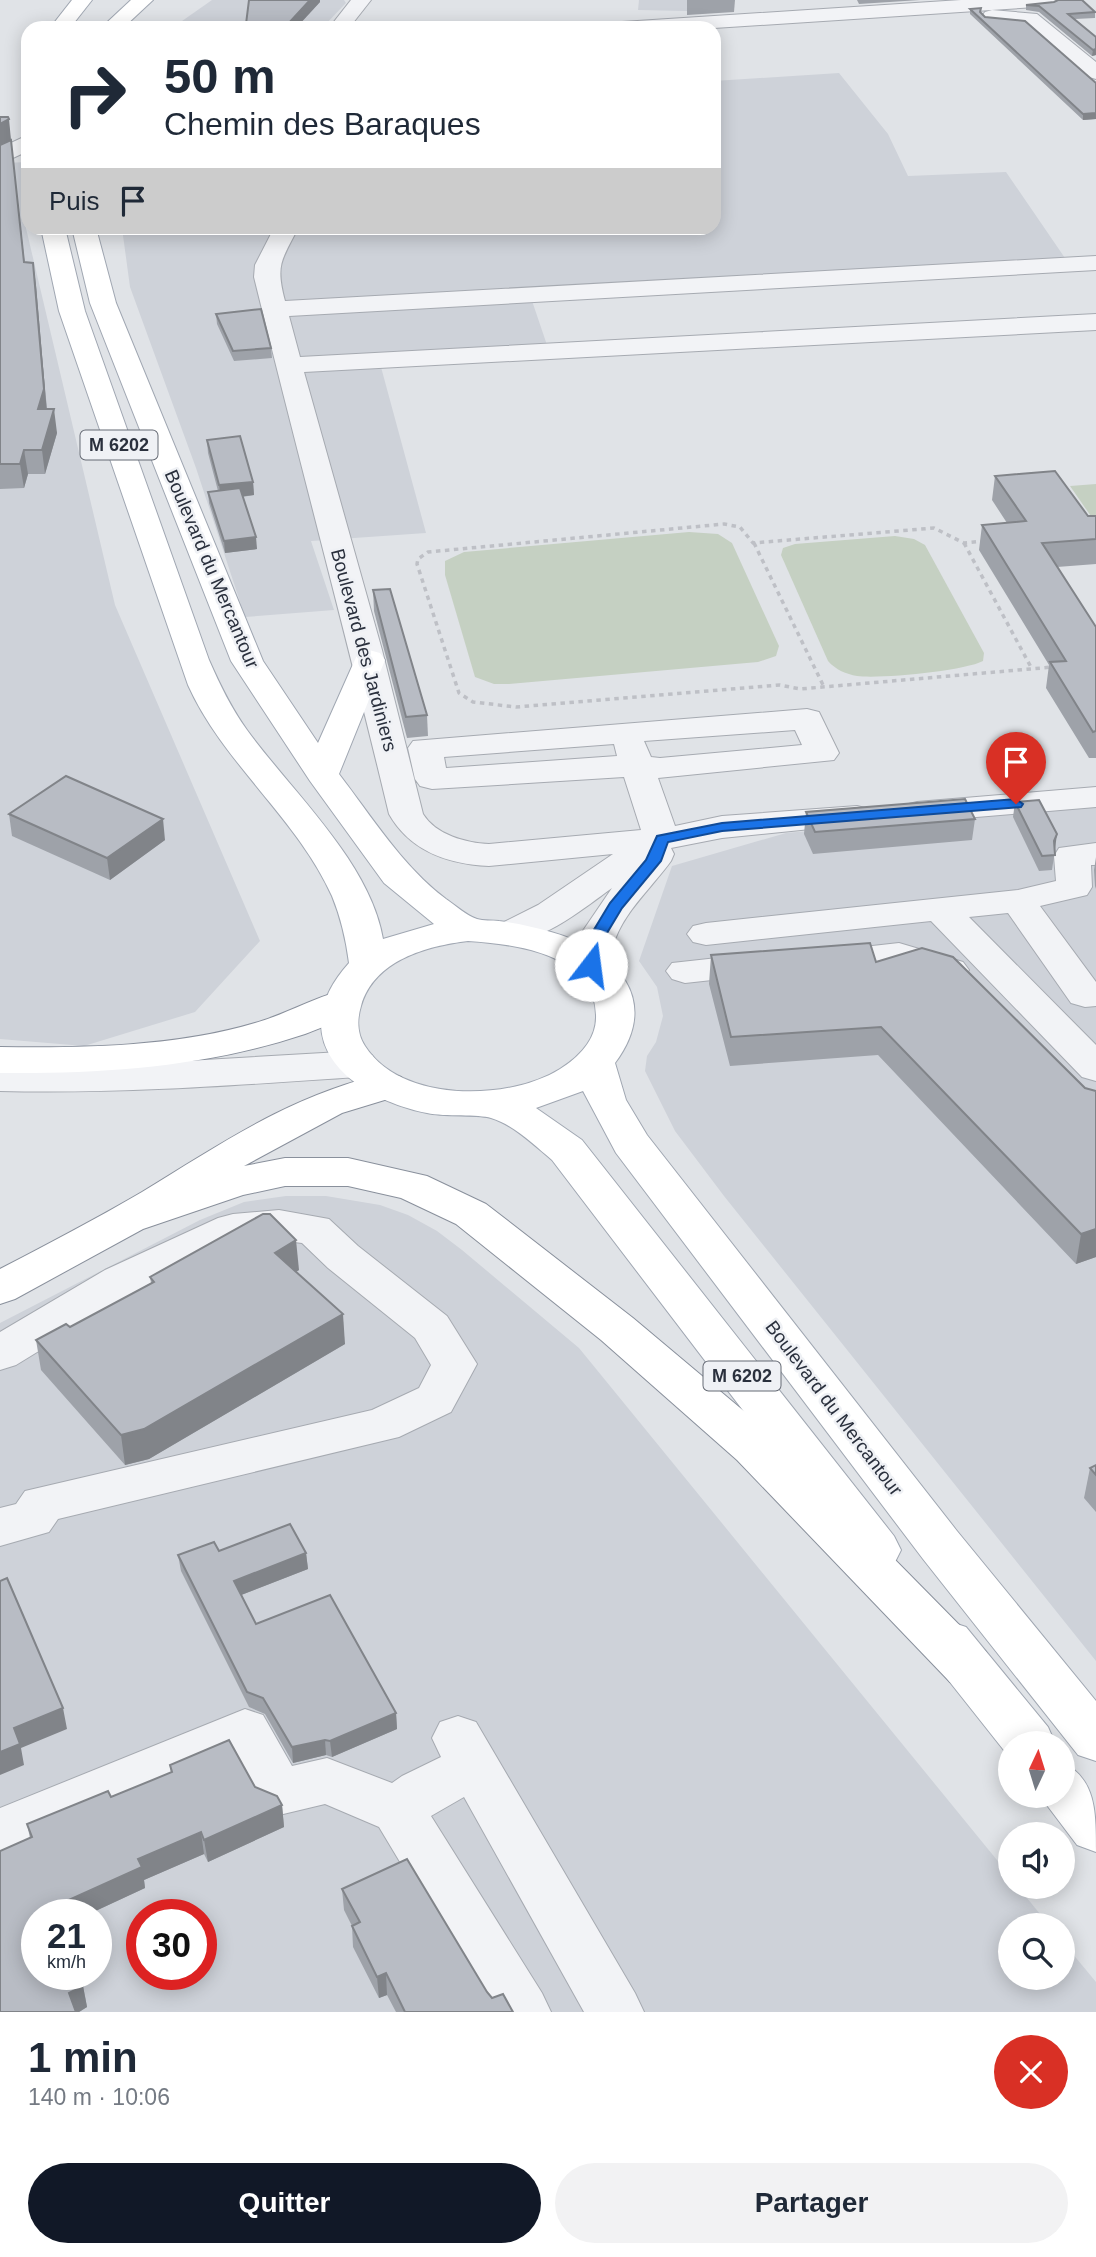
<!DOCTYPE html>
<html lang="fr">
<head>
<meta charset="utf-8">
<style>
  :root { --surface:#fff; --page:#f2f2f3; --text:#1f2937; --muted:#747a83; --accent:#111827 }
  body { margin:0; font-family:Helvetica,sans-serif; background:var(--page); color:var(--text); height:100vh; display:flex; flex-direction:column; font-size:26px; white-space:nowrap }
  * { box-sizing:border-box; margin:0 }
  p { font-size:23px; color:var(--muted) }
  .icon { flex:none; width:38px; height:38px; fill:none; stroke:currentColor; stroke-width:2; stroke-linecap:round; stroke-linejoin:round }
  .map { position:relative; height:2012px; overflow:hidden }
  .drawer { display:flex; flex-direction:column; background:var(--surface); flex:1 }
  .drawer>* { flex:none }
  .top-card { position:absolute; left:21px; top:21px; width:700px; height:214px; border-radius:21px; box-shadow:0 4px 18px #0003; background:#fff; color:var(--text); overflow:hidden }
  .needle { width:46px; rotate:4deg }
  .controls { position:absolute; left:998px; top:1731px; display:grid; gap:14px }
  .controls a { display:grid; place-items:center; width:77px; height:77px; border-radius:50%; background:var(--surface); box-shadow:0 4px 18px #0003; font-size:35px }
  .speed { position:absolute; left:21px; top:1899px; display:flex; gap:14px; font-size:35px; font-weight:700; text-align:center }
  .speed>* { display:grid; place-content:center; width:91px; height:91px; border-radius:50%; background:var(--surface); box-shadow:0 4px 18px #0003; line-height:1 }
  .speed small { font-size:18px; font-weight:400 }
  .speed .limit { border:10px solid #d22; background:#fff; color:#111 }
  .pin { position:absolute; display:grid; place-items:center; width:60px; height:60px; color:#fff; margin:-72px -30px; border-radius:50% 50% 50% 0; rotate:-45deg; box-shadow:0 0 7px #0007 }
  .pin .icon { rotate:45deg }
  .me { position:absolute; width:77px; margin:-38px; rotate:15deg; stroke-linejoin:round; filter:drop-shadow(0 0 5px #0008) }
  .turn { display:flex; align-items:center; gap:24px; height:147px; padding:0 28px; font-size:32px }
  .turn .icon { width:91px; height:91px; stroke-width:2.5 }
  .turn b { display:block; font-size:49px; line-height:60px }
  .then { display:flex; align-items:center; height:66px; padding:0 28px; background:#0003; gap:14px; font-size:26px }
  .round { display:grid; place-items:center; flex:none; width:74px; height:74px; border-radius:37px; background:var(--page) }
  .overview { display:flex; align-items:center; justify-content:space-between; height:119px; padding:0 28px }
  h1 { font-size:42px; font-weight:600; line-height:52px }
  .button { display:flex; gap:14px; margin-top:auto; padding:14px 28px }
  .button a { flex:1; height:80px; border-radius:42px; background:var(--accent); color:#fff; font-size:28px; font-weight:600; line-height:80px; text-align:center }
  .button a+a { background:var(--page); color:var(--text) }
  .map>svg:first-child { display:block }
</style>
</head>
<body>
<div class="map">
<svg width="1096" height="2012" viewBox="0 0 1096 2012">
  <rect width="100%" height="100%" fill="#e0e3e7"/>
  <g fill="#ced2d9" fill-rule="evenodd">
    <polygon points="212,0 344,0 346,3 322,28 172,28"/>
    <polygon points="639,0 688,0 687,11 638,10"/>
    <polygon points="839,73 888,134 908,176 1006,172 1067,261 529,292 547,345 378,356 426,533 311,541 334,610 245,617 196,468 130,287 122,228 714,228 714,81"/>
    <polygon points="27,162 25,224 115,605 260,941 195,1012 84,1046 0,1039 0,175 5,163"/>
    <polygon points="1096,806 1096,1661 724,1196 675,1131 645,1071 647,1056 656,1042 663,1016 657,987 639,961 672,866 786,833"/>
    <path d="M286,1196H326L380,1205L408,1215L437,1231L462,1250L579,1348L1010,1876V1886L1018,1887L1049,1925H1010V1978H1062V1941L1096,1982V2012H0V1323L200,1220L244,1202ZM37,1914H96V1974H37ZM142,1914H201V1974H142Z"/>
  </g>
  <g fill="#c5d0c2">
    <polygon points="1096,484 1096,522 1095,522 1070,486"/>
    <polygon points="689,532 718,534 732,543 779,646 776,656 758,662 509,684 494,684 475,677 445,575 445,561 464,552"/>
    <path d="M895,536L914,539L925,545L984,653L983,661C964,671 880,679 857,676C846,674 836,670 828,661L781,555L783,548L795,544Z"/>
  </g>
  <g fill="none" stroke-linecap="round" stroke-linejoin="round">
    <defs>
      <g id="minor">
        <polygon points="351,0 371,0 349,28 329,28"/>
        <polygon points="961,0 1062,0 1052,6 714,28 612,28 615,24 622,22"/>
        <polygon points="992,10 1037,14 1096,62 1096,79 1089,77 1025,24 985,20 982,16 985,12"/>
        <polygon points="28,135 28,151 0,164 0,148"/>
        <path d="M274,228H298C282,260 275,264 285,301L1096,256V270L289,316L300,357L1096,314V330L304,372L382,650L423,814C436,835 466,843 489,844L641,830L624,777L432,789L420,786L415,779L408,748L413,741L807,709L819,712L839,753L834,760L658,778L675,826L722,816L857,806L869,809L874,816L869,823L722,838L671,848L674,854L671,861C653,886 628,908 616,937C611,949 612,962 604,973L591,977L578,973L572,965L578,938L612,888C584,908 535,949 500,940L494,932L500,924L538,905L613,854L489,866C447,864 410,851 389,814C346,634 298,456 254,277L255,265ZM795,730L802,745L660,758L651,757L644,741ZM614,744L617,756L446,768L444,757Z"/>
        <polygon points="1096,787 1096,807 917,822 905,819 900,812 905,805 917,802"/>
        <polygon points="1096,843 1096,865 1091,865 1092,887 1087,895 1040,906 1096,982 1096,1006 1085,1007 1071,1003 1008,913 969,917 1096,1045 1096,1081 1082,1077 931,921 706,945 693,942 687,934 693,926 706,923 1018,890 1056,881 1054,856 1059,848"/>
        <path d="M899,943L963,962L969,970L963,978C940,984 922,970 899,967C869,963 839,977 810,969L804,961L810,953Z"/>
        <polygon points="763,953 776,957 782,965 776,973 685,983 672,979 666,971 672,963"/>
        <path d="M358,1051L372,1055L378,1064L372,1073L358,1077C238,1085 120,1094 0,1091V1065L84,1067Z"/>
        <polygon points="279,1210 329,1219 358,1246 447,1316 477,1364 451,1412 399,1437 58,1519 49,1532 0,1546 0,1508 16,1504 25,1491 372,1410 419,1388 431,1365 415,1338 328,1268 302,1243 279,1240 240,1243 135,1292 16,1365 0,1370 0,1332 105,1270 218,1218 233,1214"/>
        <polygon points="245,1709 263,1715 292,1766 327,1758 392,1783 402,1776 441,1757 432,1738 440,1722 458,1716 476,1722 635,1993 644,2012 584,2012 464,1797 431,1816 542,1993 551,2012 490,2012 379,1827 325,1804 279,1815 260,1808 233,1759 0,1857 0,1808"/>
      </g>
      <g id="major">
        <polygon points="72,0 92,0 70,28 50,28"/>
        <polygon points="131,0 153,0 123,28 101,28"/>
        <path d="M41,228H65L85,311L209,660C220,685 231,708 247,730C292,792 370,862 383,939L434,924L384,883L310,781L231,661L90,303L72,228H96L116,303L263,661L318,743L358,653L369,650L380,653L385,660L339,774C372,817 402,866 446,899C455,905 467,916 477,919C483,921 492,920 499,921C516,923 534,927 551,932C615,950 663,999 615,1063L626,1100L647,1135L957,1531L1096,1701V1761L1078,1755L923,1559L616,1153L583,1091L536,1108L582,1140L894,1536L901,1550L894,1564L877,1569L860,1564L552,1160C534,1145 514,1125 491,1118C479,1114 445,1117 427,1113C349,1097 281,1039 349,963C346,940 341,918 332,896C297,818 223,763 188,685L59,311ZM468,941C516,944 595,954 596,1015C597,1039 579,1057 560,1069C509,1101 401,1103 365,1046C357,1034 357,1019 361,1006C374,960 427,946 468,941Z"/>
        <polygon points="948,1621 966,1627 1048,1727 1055,1743 1010,1743 1010,1758 930,1657 923,1642 930,1627"/>
        <path d="M1062,1762C1096,1779 1096,1811 1096,1852L1077,1845L1040,1796H1062Z"/>
      </g>
      <g id="highway">
        <path d="M340,991L354,994L359,1003C348,1019 323,1027 305,1034C206,1067 103,1074 0,1073V1047C84,1048 174,1047 255,1023C284,1015 311,999 340,991Z"/>
        <path d="M387,1073L401,1077L407,1086L401,1095L342,1113L244,1166L285,1158H348L427,1176L486,1204L633,1318L771,1434L986,1652L993,1667L986,1682L968,1688L950,1682L737,1460L601,1340L456,1224L401,1198L348,1186H285L243,1195L143,1229L15,1299L0,1304V1269C48,1244 96,1219 142,1192C224,1142 291,1095 387,1073Z"/>
      </g>
    </defs>
    <use href="#minor" stroke="#a6aab1" stroke-width="2"/>
    <use href="#major" stroke="#a0a7b2" stroke-width="2"/>
    <use href="#highway" stroke="#89909c" stroke-width="2"/>
    <g stroke="#bec0c6" stroke-width="3.5" stroke-dasharray="4.5 4.5" stroke-linecap="butt">
      <polyline points="985,541 964,543 934,528 753,543 740,527 724,524 428,552 418,559 417,564 459,693 473,702 516,707 780,685 800,689 1053,667"/>
      <polyline points="754,543 824,687"/>
      <polyline points="964,543 1032,669"/>
    </g>
    <use href="#minor" fill="#f2f3f6" fill-rule="evenodd"/>
    <use href="#major" fill="#fff" fill-rule="evenodd"/>
    <use href="#highway" fill="#fff" fill-rule="evenodd"/>
  </g>
  <g fill="#9ea2a9">
    <polygon points="249,0 320,0 320,2 296,28 246,28"/>
    <polygon points="687,0 735,0 734,12 687,15"/>
    <polygon points="857,0 920,0 859,4"/>
    <polygon points="1054,2 1095,12 1095,18 1075,19 1096,37 1096,55 1092,56 1039,12 1026,10 1026,5"/>
    <polygon points="970,9 980,12 985,17 1096,83 1096,119 1083,120 970,14"/>
    <polygon points="0,117 8,117 24,262 33,263 47,409 57,433 45,474 28,474 24,488 0,489"/>
    <polygon points="216,314 271,348 272,358 234,361 217,324"/>
    <polygon points="207,440 253,482 254,495 242,497 257,549 225,553 209,503 208,492 218,491 208,453"/>
    <polygon points="995,476 1088,516 1096,516 1096,564 1057,567 1096,627 1096,758 1089,758 1046,688 1049,665 979,550 982,525 1007,523 992,500"/>
    <polygon points="373,590 427,715 428,736 407,738 374,611"/>
    <polygon points="1015,802 1055,849 1052,870 1039,871 1013,817"/>
    <polygon points="806,812 975,819 972,840 813,854 804,834"/>
    <polygon points="9,814 165,840 110,880 12,836"/>
    <polygon points="1096,857 1096,889 1095,886 1094,870"/>
    <polygon points="711,955 876,962 1085,1088 1096,1091 1096,1257 1076,1264 878,1055 730,1066 709,984"/>
    <polygon points="299,1270 296,1272 345,1344 149,1459 125,1465 41,1370 36,1340 70,1327 151,1283 150,1277"/>
    <polygon points="1096,1465 1096,1512 1084,1498 1090,1468"/>
    <polygon points="219,1551 306,1553 308,1569 241,1595 256,1624 396,1713 397,1729 332,1757 326,1755 293,1763 265,1714 249,1707 181,1571 178,1555"/>
    <polygon points="229,1740 255,1787 277,1796 282,1805 284,1827 208,1862 204,1854 144,1880 145,1888 89,1914 37,1914 37,1974 78,1974 83,1986 87,2007 79,2012 0,2012 0,1851 30,1838 27,1824 108,1791 111,1797 171,1773 170,1765"/>
    <polygon points="342,1889 487,1992 492,1998 513,2012 396,2012 387,1995 379,1998 353,1947 352,1926 344,1910"/>
  </g>
  <g fill="#818489">
    <polygon points="310,0 320,0 320,2 296,28 288,28 288,24"/>
    <polygon points="1096,49 1096,55 1092,56 1093,50"/>
    <polygon points="1096,113 1096,119 1083,120 1083,114"/>
    <polygon points="9,119 11,140 27,284 24,262 0,146 0,124"/>
    <polygon points="33,263 36,285 47,413 38,409"/>
    <polygon points="54,409 57,433 45,474 42,450"/>
    <polygon points="24,450 28,474 24,488 20,464"/>
    <polygon points="253,482 254,495 221,499 219,485"/>
    <polygon points="256,537 257,549 225,553 224,541"/>
    <polygon points="163,819 165,840 110,880 107,858"/>
    <polygon points="1057,834 1055,849 1051,856 1054,841"/>
    <polygon points="1096,1229 1096,1257 1076,1264 1081,1234"/>
    <polygon points="296,1240 299,1270 277,1283 275,1253"/>
    <polygon points="343,1314 345,1344 149,1459 125,1465 121,1435"/>
    <polygon points="306,1553 308,1569 236,1597 234,1581"/>
    <polygon points="63,1708 67,1729 21,1748 24,1765 0,1775 0,1752 14,1728"/>
    <polygon points="396,1713 397,1729 332,1757 330,1741"/>
    <polygon points="325,1740 326,1755 293,1763 292,1747"/>
    <polygon points="282,1805 284,1827 208,1862 204,1840"/>
    <polygon points="201,1832 204,1854 144,1880 145,1888 89,1914 52,1914 51,1908 138,1859"/>
    <polygon points="386,1973 387,1995 379,1998 377,1977"/>
    <polygon points="83,1986 87,2007 79,2012 73,2012 69,1993"/>
  </g>
  <g fill="#b8bcc4" stroke="#818489" stroke-width="2">
    <polygon points="249,0 310,0 288,24 246,24"/>
    <polygon points="1058,0 1082,0 1095,12 1068,14 1096,37 1096,49 1093,50 1039,6 1026,5 1054,2"/>
    <polygon points="981,8 980,12 985,17 1025,21 1096,83 1096,113 1083,114 970,9"/>
    <polygon points="0,117 8,117 9,119 0,124"/>
    <polygon points="11,140 24,262 33,263 44,389 38,409 54,409 42,450 24,450 20,464 0,464 0,145"/>
    <polygon points="261,309 271,348 233,351 216,314"/>
    <polygon points="240,436 253,482 219,485 207,440"/>
    <polygon points="1055,471 1088,516 1096,516 1096,539 1042,543 1096,627 1096,731 1093,732 1050,662 1066,661 982,525 1026,521 995,476"/>
    <polygon points="240,488 256,537 224,541 208,492"/>
    <polygon points="390,589 427,715 406,717 373,590"/>
    <polygon points="66,776 163,819 107,858 9,814"/>
    <polygon points="965,799 975,819 815,832 806,812"/>
    <polygon points="1039,800 1057,834 1054,841 1055,855 1042,856 1015,802"/>
    <polygon points="870,943 876,962 922,948 953,957 1085,1088 1096,1091 1096,1229 1081,1234 881,1027 731,1037 711,955"/>
    <polygon points="263,1214 270,1214 296,1240 275,1253 343,1314 144,1429 121,1435 36,1340 66,1324 70,1327 154,1282 150,1277"/>
    <polygon points="1096,1465 1096,1475 1090,1468"/>
    <polygon points="290,1524 306,1553 234,1581 256,1624 330,1595 396,1713 330,1741 325,1740 292,1747 263,1698 247,1692 178,1555 214,1542 219,1551"/>
    <polygon points="7,1578 63,1708 14,1728 20,1744 0,1752 0,1581"/>
    <polygon points="229,1740 255,1787 277,1796 282,1805 204,1840 201,1832 138,1859 142,1867 51,1908 54,1914 37,1914 37,1974 78,1974 83,1986 69,1993 76,2012 0,2012 0,1851 32,1837 27,1824 108,1791 111,1797 172,1772 170,1765"/>
    <polygon points="407,1859 487,1992 492,1998 503,1994 513,2012 405,2012 386,1973 377,1977 352,1926 360,1922 342,1889"/>
  </g>
  <polygon fill="#1a73e8" stroke="#114b97" stroke-width="2" points="1016,799 1023,804 1021,807 722,831 668,842 661,861 622,908 604,938 597,969 586,969 583,965 589,938 610,903 646,860 657,836 722,823"/>
  <g text-anchor="middle" dominant-baseline="central" stroke-width="5" stroke-linejoin="round" paint-order="stroke">
    <g fill="#eff1f5" stroke="#656a74" stroke-width="2">
      <rect x="80.5" y="430.5" width="77" height="29" rx="5"/>
      <rect x="703.5" y="1361.5" width="77" height="29" rx="5"/>
    </g>
    <g font-size="18" font-weight="bold" fill="#2a303d">
      <text x="119" y="445">M 6202</text>
      <text x="742" y="1376">M 6202</text>
    </g>
    <g font-size="19" fill="#2a303d" stroke="#eff1f5">
      <text transform="translate(212 569) rotate(67)">Boulevard du Mercantour</text>
      <text transform="translate(364 650) rotate(75)">Boulevard des Jardiniers</text>
      <text transform="translate(834 1408) rotate(53)">Boulevard du Mercantour</text>
    </g>
  </g>
</svg>
<div class="controls">
<a><svg class="needle" viewBox="-14 -14 28 28"><path d="M0-13l5 13h-10z" fill="#e53935"/><path d="M0 13l5-13h-10z" fill="#747a83"/></svg></a>
<a><svg class="icon" aria-label="sound" viewBox="0 0 24 24"><path d="M4 9h4l5-4v14l-5-4H4zM17 9q2 3 0 6"/></svg></a>
<a><svg class="icon" aria-label="search" viewBox="0 0 24 24"><circle cx="10" cy="10" r="6"/><path d="M15 15l6 6"/></svg></a>
</div>
<div class="speed"><div>21<small>km/h</small></div><div class="limit">30</div></div>
<div class="pin" style="left:1016px;top:804px;background:#d93025"><svg class="icon" aria-label="arrive" viewBox="0 0 24 24"><path d="M6 21V4h12l-3 4 3 4H6"/></svg></div>
<svg class="me" style="left:591px;top:965px" viewBox="-20 -20 40 40"><circle r="19" fill="#fff"/><path d="M0-13L10 11 0 6-10 11z" fill="#1a73e8"/></svg>
<div class="top-card">
<div class="turn"><svg class="icon" aria-label="right" viewBox="0 0 24 24"><path d="M7 20v-9h11M14 6l5 5-5 5"/></svg><div><b>50 m</b>Chemin des Baraques</div></div>
<div class="then">Puis<svg class="icon" aria-label="arrive" viewBox="0 0 24 24"><path d="M6 21V4h12l-3 4 3 4H6"/></svg></div>
</div>
</div>
<section class="drawer">
<div class="overview"><div><h1>1 min</h1><p>140 m · 10:06</p></div><a class="round" style="background:#d93025;color:#fff"><svg class="icon" aria-label="close" viewBox="0 0 24 24"><path d="M6 6l12 12M18 6L6 18"/></svg></a></div>
<div class="button"><a>Quitter</a><a>Partager</a></div>
</section>
</body>
</html>
